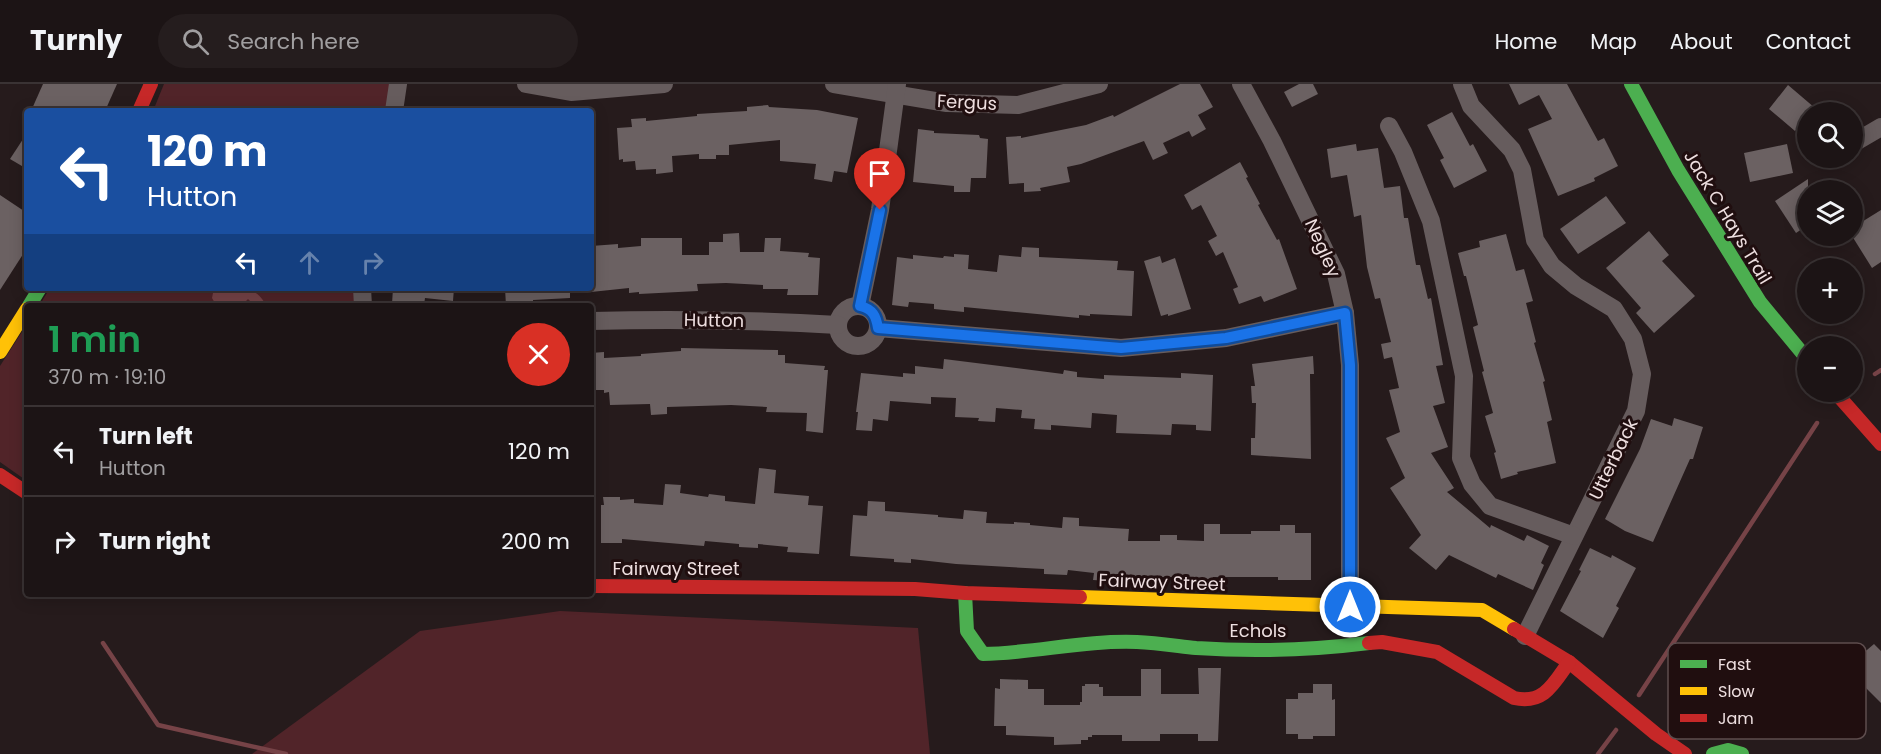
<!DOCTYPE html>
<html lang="en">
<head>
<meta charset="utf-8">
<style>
  :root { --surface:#1c1415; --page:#251d1e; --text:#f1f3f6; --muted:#a09ea0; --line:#3a3334 }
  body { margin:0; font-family:Poppins,sans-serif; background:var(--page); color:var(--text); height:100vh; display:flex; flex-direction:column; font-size:22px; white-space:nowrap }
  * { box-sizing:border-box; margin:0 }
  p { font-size:20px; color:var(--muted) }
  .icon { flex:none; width:33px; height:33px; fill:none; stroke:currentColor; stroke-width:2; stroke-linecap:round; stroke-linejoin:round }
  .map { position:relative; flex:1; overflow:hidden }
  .drawer { position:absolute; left:24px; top:219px; width:570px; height:294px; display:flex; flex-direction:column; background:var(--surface); border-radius:6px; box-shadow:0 3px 15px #0003,0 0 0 2px var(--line) }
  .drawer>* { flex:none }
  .banner { position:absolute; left:24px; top:24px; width:570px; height:183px; border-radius:6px; box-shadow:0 3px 15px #0003,0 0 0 2px var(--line); background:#1a4fa0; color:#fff; overflow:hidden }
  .controls { position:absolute; left:1797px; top:18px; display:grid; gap:12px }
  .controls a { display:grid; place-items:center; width:66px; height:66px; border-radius:50%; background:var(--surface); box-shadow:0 3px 15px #0003,0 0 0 2px var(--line); font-size:30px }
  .pin { position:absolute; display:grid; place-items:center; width:51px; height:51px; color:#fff; margin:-62px -26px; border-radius:50% 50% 50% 0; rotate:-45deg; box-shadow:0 0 6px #0007 }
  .pin .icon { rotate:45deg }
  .me { position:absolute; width:66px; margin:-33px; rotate:0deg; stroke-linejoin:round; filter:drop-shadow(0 0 4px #0008) }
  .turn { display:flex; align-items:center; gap:21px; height:126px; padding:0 24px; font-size:27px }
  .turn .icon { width:78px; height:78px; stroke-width:2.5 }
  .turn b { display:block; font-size:42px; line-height:51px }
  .lanes { display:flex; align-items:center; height:57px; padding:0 24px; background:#0003; justify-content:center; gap:30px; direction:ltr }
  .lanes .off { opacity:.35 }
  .round { display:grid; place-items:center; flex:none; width:63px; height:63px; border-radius:32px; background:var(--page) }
  .head { display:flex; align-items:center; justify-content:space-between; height:102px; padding:0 24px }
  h1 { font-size:36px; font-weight:600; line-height:45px; color:#1e9e55 }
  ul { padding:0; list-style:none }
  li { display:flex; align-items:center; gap:18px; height:90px; padding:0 24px; border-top:2px solid var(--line) }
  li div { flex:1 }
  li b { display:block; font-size:22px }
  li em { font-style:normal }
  header { display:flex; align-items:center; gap:36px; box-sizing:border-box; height:84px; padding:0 30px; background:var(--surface); border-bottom:2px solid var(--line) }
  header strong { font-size:28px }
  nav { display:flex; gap:33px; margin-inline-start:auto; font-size:21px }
  .search { width:420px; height:54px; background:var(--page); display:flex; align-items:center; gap:15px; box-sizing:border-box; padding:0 21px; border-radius:33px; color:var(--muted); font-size:22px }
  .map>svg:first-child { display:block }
</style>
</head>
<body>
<header>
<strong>Turnly</strong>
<div class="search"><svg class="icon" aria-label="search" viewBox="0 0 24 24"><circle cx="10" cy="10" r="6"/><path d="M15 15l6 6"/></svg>Search here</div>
<nav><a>Home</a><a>Map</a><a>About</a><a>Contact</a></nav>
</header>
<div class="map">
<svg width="1881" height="670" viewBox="0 0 1881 670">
  <rect width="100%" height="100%" fill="#261b1c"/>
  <g fill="#512429">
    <polygon points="164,0 391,0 385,27 153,27"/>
    <polygon points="50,204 359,204 357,222 39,222"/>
    <polygon points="27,240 27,397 0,378 0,282"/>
    <polygon points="560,527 918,544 930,670 252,670 420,547"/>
  </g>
  <path fill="#764347" d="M214,204C234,204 257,200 266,222H251L252,219L248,215L241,222L216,221L212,214Z"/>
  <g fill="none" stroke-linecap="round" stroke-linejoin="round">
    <g stroke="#764347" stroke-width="4.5">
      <polyline points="1875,290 1881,286"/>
      <polyline points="103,559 158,641 286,670"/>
      <polyline points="1639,611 1817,339"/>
      <polyline points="1598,670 1616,646"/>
    </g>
  </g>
  <g fill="#6b6162">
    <polygon points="43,0 117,0 105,27 31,27"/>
    <polygon points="1180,0 1200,0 1213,23 1198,31 1206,45 1192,53 1189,47 1163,59 1168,69 1153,76 1144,57 1081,80 1067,83 1070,98 1040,104 1041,107 1024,108 1024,99 1009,100 1006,53 1021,52 1021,54 1086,41 1113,31 1114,33"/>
    <polygon points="1299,0 1313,0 1318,10 1292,23 1284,8"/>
    <polygon points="1509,0 1567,0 1598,57 1604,54 1618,82 1594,94 1595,97 1558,112 1528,45 1552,35 1539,11 1519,21"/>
    <polygon points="1788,1 1815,24 1811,28 1808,28 1808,33 1795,47 1769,25"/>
    <polygon points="768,21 769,23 817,26 858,34 847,89 834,87 832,98 814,95 816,80 780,77 780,56 729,61 729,71 716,71 716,75 699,75 699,70 672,72 673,88 656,90 656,85 636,86 635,77 623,78 623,75 619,76 617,44 632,43 631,35 646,34 646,37 697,32 697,30 747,27 747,23"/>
    <polygon points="1452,28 1470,62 1473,60 1487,87 1454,104 1440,76 1444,74 1427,41"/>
    <polygon points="918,45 934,47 934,49 979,51 980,54 988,55 986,94 971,94 970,108 954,108 954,102 913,98"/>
    <polygon points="27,49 27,85 10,75"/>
    <polygon points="1356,60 1357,67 1378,64 1384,104 1400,102 1404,134 1408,134 1416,181 1420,181 1428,215 1431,214 1443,281 1436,282 1445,319 1433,322 1448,363 1431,369 1454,404 1447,408 1490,444 1491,441 1524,457 1527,451 1549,462 1541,479 1544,481 1533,506 1498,490 1496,494 1449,471 1436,486 1409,464 1421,451 1390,404 1405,394 1386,354 1400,348 1389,306 1399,304 1392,273 1384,275 1381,260 1391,258 1380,214 1375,215 1367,183 1361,131 1354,133 1347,91 1331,94 1327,65"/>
    <polygon points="1787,60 1793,89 1750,98 1744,69"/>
    <polygon points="1240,78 1248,93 1246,94 1260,120 1258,121 1277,156 1279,155 1297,205 1264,218 1261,212 1239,220 1233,205 1238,203 1223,168 1216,172 1208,157 1217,152 1201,121 1192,126 1184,111"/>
    <polygon points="1808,95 1808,141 1796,149 1775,117"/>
    <polygon points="0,111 27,129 27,164 0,206"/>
    <polygon points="1606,112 1626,139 1578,170 1560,145"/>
    <polygon points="1881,126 1881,178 1872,184 1852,152 1852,144"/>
    <polygon points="1649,147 1669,171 1662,177 1695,212 1654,249 1636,229 1641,224 1606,184"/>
    <polygon points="739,149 740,168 764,168 765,154 781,154 780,167 809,169 808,173 820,174 818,211 787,211 788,205 763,205 763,201 726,199 697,200 698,207 639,210 639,208 629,209 629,204 591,208 591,162 618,160 618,164 641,162 641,154 682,154 682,171 709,171 709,158 723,158 723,150"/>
    <polygon points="1506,150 1516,187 1524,185 1533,217 1526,219 1536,258 1534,259 1545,297 1543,298 1552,336 1547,338 1556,379 1517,388 1518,390 1501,395 1494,369 1496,368 1485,332 1493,329 1482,288 1484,287 1473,243 1478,241 1466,192 1464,192 1458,169 1480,163 1479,157"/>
    <polygon points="1022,163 1039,164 1039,173 1118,177 1117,186 1134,187 1132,232 1090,230 1090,232 1079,231 1079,234 964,223 964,228 934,225 934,220 909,218 908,223 892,221 897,173 913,175 913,171 943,174 944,172 954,173 954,170 969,171 968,185 997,188 999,171 1021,173"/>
    <polygon points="1160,172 1162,179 1175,174 1191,225 1168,232 1168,230 1161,232 1144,177"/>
    <polygon points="393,204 454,204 453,217 425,214 424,221 392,220"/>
    <polygon points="505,204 570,204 570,214 533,216 533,221 506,222"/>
    <polygon points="681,264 778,266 778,271 785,271 785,279 825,282 824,286 828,286 823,349 806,347 807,329 766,328 767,323 731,321 667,323 667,330 651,331 650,320 610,321 609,308 604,309 604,306 593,306 591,269 604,268 604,274 641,272 641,270 681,267"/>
    <polygon points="1313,272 1314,290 1310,290 1311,375 1251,371 1251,354 1255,354 1256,319 1252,319 1251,302 1255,302 1252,280"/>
    <polygon points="944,275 1063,290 1064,286 1077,288 1077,293 1104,295 1104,291 1181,294 1181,289 1213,291 1211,347 1196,346 1196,341 1172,340 1171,351 1116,349 1117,331 1092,329 1091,344 1051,341 1051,346 1034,345 1035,335 1021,334 1022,326 996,324 995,338 978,337 979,334 955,333 956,314 931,313 931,320 890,317 888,337 873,335 872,347 856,346 858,328 856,328 861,289 903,293 903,289 915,290 915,282 943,285"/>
    <polygon points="1674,334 1703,343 1693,375 1690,375 1653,458 1625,447 1605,435 1640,365 1651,335 1672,342"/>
    <polygon points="759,384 776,386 774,409 809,412 808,421 823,422 819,470 787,468 788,463 758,460 758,464 739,463 739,460 705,457 704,462 622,455 622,459 601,459 601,421 604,421 603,413 620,413 620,416 634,415 634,419 663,421 665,400 681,401 680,409 708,413 709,410 725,412 725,417 755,420"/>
    <polygon points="868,417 885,418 885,427 938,431 938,433 963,435 964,426 987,428 986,439 1014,440 1014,438 1030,439 1030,441 1062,444 1063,433 1079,434 1079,442 1129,445 1128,457 1160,457 1160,451 1177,451 1177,456 1204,457 1204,440 1220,440 1220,450 1251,450 1251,447 1280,447 1280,441 1295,441 1295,449 1311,449 1311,496 1278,496 1278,493 1213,493 1213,498 1188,498 1188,493 1111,493 1110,497 1093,496 1094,489 1068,486 1067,491 1044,490 1044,485 956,480 911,475 911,479 894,478 894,475 850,472 853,431 867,432"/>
    <polygon points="1590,464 1611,474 1612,471 1636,484 1616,522 1619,524 1603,554 1560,527 1581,487 1579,486"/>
    <polygon points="1874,560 1881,567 1881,619 1849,587 1851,585 1848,582"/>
    <polygon points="1198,584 1221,584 1218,657 1198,657 1198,650 1160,650 1160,657 1122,657 1122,651 1092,651 1092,653 1088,653 1088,656 1081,656 1081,660 1054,661 1054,653 1006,651 1006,642 994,642 995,604 1000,605 1000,595 1028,596 1028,605 1044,605 1044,621 1080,621 1080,618 1082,618 1082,602 1085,602 1085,600 1099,600 1099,603 1103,603 1103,612 1141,612 1141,585 1161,585 1161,610 1199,610"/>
    <polygon points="1313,600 1332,600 1332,616 1335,615 1335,652 1313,652 1313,655 1298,655 1298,650 1286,650 1286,615 1298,615 1298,609 1313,609"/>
  </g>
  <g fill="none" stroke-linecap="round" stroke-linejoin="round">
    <g stroke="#665c5d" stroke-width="18">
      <polyline points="526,0 571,8 664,0"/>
      <polyline points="834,0 947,19 1018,21 1099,0"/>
      <polyline points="1241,0 1272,57 1336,190 1345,229 1350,281 1350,523"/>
      <polyline points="1462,0 1471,22 1512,66 1522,86 1535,156 1552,182 1576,202 1614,225 1633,255 1642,290 1636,327 1525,552"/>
      <polyline points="394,27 398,0"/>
      <polyline points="1389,42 1403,68 1431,137 1464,292 1461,374 1472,400 1490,422 1574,452"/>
      <polyline points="1852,60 1881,43"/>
      <polyline points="362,204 363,222"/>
      <polyline points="860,222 880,126 897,0"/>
      <circle cx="858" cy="242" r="20"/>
      <path d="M591,237C673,235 755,236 838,241"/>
      <polyline points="878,244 1121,264 1226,254 1345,229"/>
    </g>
    <g stroke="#4caf50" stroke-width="14">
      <polyline points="1631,0 1678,86 1760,218 1808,276"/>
      <polyline points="29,222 40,204"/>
      <path d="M965,509L967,547L983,570C1035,569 1085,556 1137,558C1157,559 1177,562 1196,564C1254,568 1313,566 1369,559"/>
      <polyline points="1713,670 1728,666 1742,670"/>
    </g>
    <g stroke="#ffc107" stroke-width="14">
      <polyline points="0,268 27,225"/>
      <polyline points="1080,513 1482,526 1514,545"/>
    </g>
    <g stroke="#c62828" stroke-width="14">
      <polyline points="139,27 151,0"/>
      <polyline points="1835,308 1881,360"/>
      <polyline points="0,391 27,409"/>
      <polyline points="591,502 915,505 965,509 1080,513"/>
      <polyline points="1514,545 1569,578 1656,650 1685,670"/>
      <path d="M1369,559L1382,558L1437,568L1514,614C1544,621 1554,599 1569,578"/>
    </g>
  </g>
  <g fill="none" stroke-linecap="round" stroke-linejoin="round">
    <defs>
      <path id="route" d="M880,126L860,222C873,225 876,232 878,244L1121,264L1226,254L1345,229L1350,281V523"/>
    </defs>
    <use href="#route" stroke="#114b97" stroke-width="15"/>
    <use href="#route" stroke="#1a73e8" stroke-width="10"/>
  </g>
  <g text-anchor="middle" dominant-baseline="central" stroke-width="6" stroke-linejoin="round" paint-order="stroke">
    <g font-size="18" fill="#eedfe0" stroke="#200e0f">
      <text transform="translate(967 18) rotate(3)">Fergus</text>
      <text transform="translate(1728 133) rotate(59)">Jack C Hays Trail</text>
      <text transform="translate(1323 164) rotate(66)">Negley</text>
      <text transform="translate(714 236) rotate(1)">Hutton</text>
      <text transform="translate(1613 375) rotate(-64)">Utterback</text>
      <text x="676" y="484">Fairway Street</text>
      <text transform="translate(1162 498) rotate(2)">Fairway Street</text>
      <text x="1258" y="546">Echols</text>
    </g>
  </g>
  <rect x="1668" y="559" width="198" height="96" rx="9" fill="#200e0f" stroke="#5e4d4e" stroke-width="1.5"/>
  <rect x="1680" y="576" width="27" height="8" fill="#4caf50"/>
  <rect x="1680" y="603" width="27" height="8" fill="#ffc107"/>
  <rect x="1680" y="630" width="27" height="8" fill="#c62828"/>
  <g font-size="16" fill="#eedfe0">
    <text x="1718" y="586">Fast</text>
    <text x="1718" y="613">Slow</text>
    <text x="1718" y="640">Jam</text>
  </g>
</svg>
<div class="controls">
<a><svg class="icon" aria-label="search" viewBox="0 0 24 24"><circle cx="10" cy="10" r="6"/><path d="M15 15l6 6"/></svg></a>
<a><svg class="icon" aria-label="layers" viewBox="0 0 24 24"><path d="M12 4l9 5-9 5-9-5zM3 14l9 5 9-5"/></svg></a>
<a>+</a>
<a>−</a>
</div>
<div class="pin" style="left:880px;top:126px;background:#d93025"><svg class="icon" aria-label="arrive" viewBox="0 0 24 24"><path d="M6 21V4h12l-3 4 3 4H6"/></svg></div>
<svg class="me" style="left:1350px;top:523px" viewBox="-20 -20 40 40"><circle r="17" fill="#1a73e8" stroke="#fff" stroke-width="3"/><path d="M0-11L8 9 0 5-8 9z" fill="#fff"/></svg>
<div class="banner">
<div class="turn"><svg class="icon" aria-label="left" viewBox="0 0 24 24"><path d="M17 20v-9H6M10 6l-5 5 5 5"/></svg><div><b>120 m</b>Hutton</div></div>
<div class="lanes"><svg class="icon" aria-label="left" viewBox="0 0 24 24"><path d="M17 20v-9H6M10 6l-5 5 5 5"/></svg><svg class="icon off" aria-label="ahead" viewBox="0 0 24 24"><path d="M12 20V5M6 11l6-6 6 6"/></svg><svg class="icon off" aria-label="right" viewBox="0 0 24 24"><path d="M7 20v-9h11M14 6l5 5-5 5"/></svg></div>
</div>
<section class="drawer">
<div class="head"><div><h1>1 min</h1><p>370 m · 19:10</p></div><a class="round" style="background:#d93025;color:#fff"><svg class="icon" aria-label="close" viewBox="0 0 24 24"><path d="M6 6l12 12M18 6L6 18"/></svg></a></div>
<ul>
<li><svg class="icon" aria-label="left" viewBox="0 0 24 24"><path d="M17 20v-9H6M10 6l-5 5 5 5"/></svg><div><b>Turn left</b><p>Hutton</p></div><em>120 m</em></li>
<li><svg class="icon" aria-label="right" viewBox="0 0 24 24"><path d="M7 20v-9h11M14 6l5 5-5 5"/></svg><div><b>Turn right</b></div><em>200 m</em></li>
</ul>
</section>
</div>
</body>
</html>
